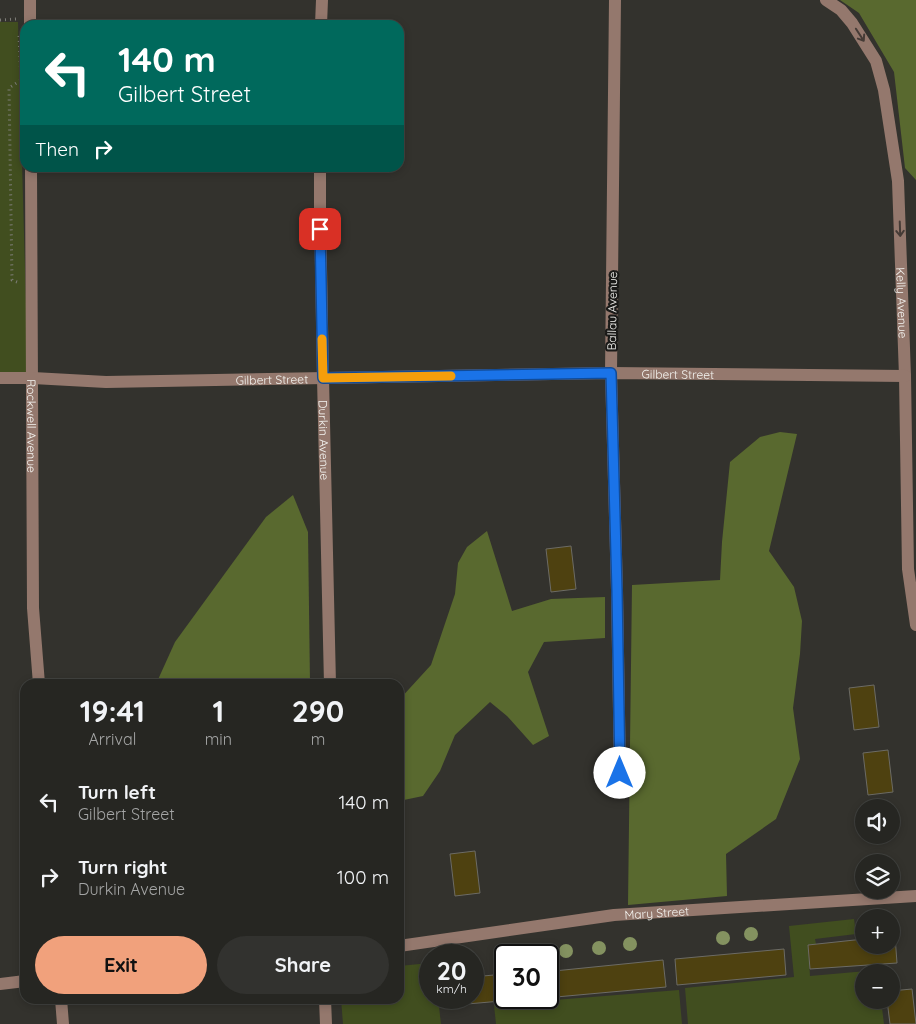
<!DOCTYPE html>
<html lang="en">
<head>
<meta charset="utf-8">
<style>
  :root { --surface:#262622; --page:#32322f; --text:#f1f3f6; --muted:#a4a5a5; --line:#424340; --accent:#f1a17c }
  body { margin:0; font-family:Quicksand,sans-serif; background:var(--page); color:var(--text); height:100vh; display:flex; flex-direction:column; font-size:19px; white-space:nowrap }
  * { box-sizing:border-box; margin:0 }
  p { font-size:16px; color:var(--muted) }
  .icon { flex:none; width:28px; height:28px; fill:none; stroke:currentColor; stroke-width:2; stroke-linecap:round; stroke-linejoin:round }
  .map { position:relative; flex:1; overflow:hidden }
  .side { position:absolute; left:20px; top:679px; width:384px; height:325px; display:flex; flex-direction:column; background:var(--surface); border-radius:15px; box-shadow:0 2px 8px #0003,0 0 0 1px var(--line) }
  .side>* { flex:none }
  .hud { position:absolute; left:20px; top:20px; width:384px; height:152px; border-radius:15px; box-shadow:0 2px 8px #0003,0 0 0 1px var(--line); background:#00695c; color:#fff; overflow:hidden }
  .tools { position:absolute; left:855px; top:799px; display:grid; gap:10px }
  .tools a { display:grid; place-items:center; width:45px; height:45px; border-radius:50%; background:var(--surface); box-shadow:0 2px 8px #0003,0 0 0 1px var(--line); font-size:25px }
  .speed { position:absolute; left:419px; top:944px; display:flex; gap:10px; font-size:25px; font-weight:700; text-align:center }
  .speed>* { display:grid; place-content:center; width:65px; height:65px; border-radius:50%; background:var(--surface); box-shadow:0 2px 8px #0003,0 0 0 1px var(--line); line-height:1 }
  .speed small { font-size:12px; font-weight:400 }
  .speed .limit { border:2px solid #111; border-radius:8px; background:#fff; color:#111 }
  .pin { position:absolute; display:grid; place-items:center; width:42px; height:42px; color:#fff; margin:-21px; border-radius:10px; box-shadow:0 2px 8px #0006 }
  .me { position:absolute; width:55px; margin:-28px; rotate:0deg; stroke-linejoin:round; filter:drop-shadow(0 0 4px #0008) }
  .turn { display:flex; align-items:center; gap:18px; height:105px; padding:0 15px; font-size:22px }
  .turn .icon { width:65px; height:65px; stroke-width:2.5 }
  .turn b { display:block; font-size:35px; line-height:42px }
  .then { display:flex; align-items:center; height:48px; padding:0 15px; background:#0003; gap:10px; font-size:19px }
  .eta { display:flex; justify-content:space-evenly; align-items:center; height:85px; text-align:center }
  .eta b { font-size:30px; font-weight:800; line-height:35px }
  .cta { display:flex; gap:10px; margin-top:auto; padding:10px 15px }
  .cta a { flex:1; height:58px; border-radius:30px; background:var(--accent); color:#111; font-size:20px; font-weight:800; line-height:58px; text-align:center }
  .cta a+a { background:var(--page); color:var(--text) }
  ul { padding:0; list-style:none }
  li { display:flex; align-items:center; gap:15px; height:75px; padding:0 15px }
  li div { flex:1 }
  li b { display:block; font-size:19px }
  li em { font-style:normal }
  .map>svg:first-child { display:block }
</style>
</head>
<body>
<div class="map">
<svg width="916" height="1024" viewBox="0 0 916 1024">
  <rect width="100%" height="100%" fill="#33322d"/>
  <g fill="#414e1f">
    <polygon points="0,22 18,22 28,374 0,373"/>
    <polygon points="854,919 856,934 815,939 816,944 808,945 810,976 878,970 879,972 864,972 864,1000 881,1000 884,1024 688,1024 685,988 794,977 789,926"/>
    <polygon points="430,963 430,998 438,998 441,1024 343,1024 341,999 399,999 399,966"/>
    <polygon points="679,990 682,1024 496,1024 494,1005"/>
  </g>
  <g fill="#59692f">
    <polygon points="840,0 916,0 916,180 905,168 894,72 859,13"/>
    <polygon points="780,432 797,434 769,551 794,587 802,621 800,654 793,708 800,759 776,819 726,854 727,896 628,905 632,585 720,580 722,542 730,462 760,437"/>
    <polygon points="293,495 308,532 310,684 156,684 175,642 266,517"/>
    <polygon points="487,531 512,611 551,599 605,597 605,638 544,642 528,672 549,736 533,745 507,716 490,702 455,735 440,771 423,796 399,801 399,700 431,665 455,594 458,563 467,547"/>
  </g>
  <g fill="#4e4110" stroke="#6c6b65">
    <polygon points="571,546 576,589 551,592 546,549"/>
    <polygon points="874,685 879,727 854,730 849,688"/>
    <polygon points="888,750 893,792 868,795 863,753"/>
    <polygon points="475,851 480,893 455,896 450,854"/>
    <polygon points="891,936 895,936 897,963 810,969 808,945 864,939 864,945 891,945"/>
    <polygon points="784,949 786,975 677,985 675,959"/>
    <polygon points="663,960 666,987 556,997 554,971"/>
    <polygon points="505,974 505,998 535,998 456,1005 456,998 472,998 472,977"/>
    <polygon points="912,989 916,1024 890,1024 887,1000 891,1000 891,991"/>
  </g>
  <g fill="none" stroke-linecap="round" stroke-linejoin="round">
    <g stroke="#7f7e79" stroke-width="3" stroke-dasharray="1 4" stroke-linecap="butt">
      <polyline points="0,20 16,19"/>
      <polyline points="17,282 12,280 9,88 21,80 19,35"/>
    </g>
    <g stroke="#94786d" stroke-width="12">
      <polyline points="30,0 30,25"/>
      <polyline points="615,0 611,373 617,590 620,773"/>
      <path id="s1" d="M826,0L841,10L852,23L876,61L884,90L898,181L905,376L908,569L916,625"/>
      <polyline points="321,25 322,0"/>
      <path id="s2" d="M31,168L33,608L39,684"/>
      <path id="s3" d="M320,168V211L323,378L330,684"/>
      <path id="s4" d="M0,378H33L106,382L611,373L905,376"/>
      <path id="s5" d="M399,946L614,915L916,896"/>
      <polyline points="0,984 25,981"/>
      <polyline points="61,999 63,1024"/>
      <polyline points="325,999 326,1024"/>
    </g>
  </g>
  <g fill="#849260">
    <circle cx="751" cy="934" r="7"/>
    <circle cx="723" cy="938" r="7"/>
    <circle cx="630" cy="944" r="7"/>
    <circle cx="599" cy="948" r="7"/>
    <circle cx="566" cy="951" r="7"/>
  </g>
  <defs><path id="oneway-shaft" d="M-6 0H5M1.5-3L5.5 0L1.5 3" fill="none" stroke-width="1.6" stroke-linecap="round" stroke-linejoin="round" transform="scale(1.25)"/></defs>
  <g stroke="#453b36">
    <use href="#oneway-shaft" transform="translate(860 35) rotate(57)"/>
    <use href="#oneway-shaft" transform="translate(900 229) rotate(88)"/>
  </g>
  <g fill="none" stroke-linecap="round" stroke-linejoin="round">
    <defs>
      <polyline id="route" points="320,229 323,378 611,373 617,590 620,773"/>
    </defs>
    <use href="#route" stroke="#114b97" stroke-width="12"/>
    <use href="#route" stroke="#1a73e8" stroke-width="9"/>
    <polyline stroke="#f59e0b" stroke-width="9" points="322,339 323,378 451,376"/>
  </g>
  <g text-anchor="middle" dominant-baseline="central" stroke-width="4.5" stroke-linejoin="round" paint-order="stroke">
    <g font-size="12" fill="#f4f4f0" stroke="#1a1a18">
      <text stroke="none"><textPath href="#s1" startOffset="324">Kelly Avenue</textPath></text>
      <text transform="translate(612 311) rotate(-89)">Ballau Avenue</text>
      <text stroke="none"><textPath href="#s4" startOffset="678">Gilbert Street</textPath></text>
      <text stroke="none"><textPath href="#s4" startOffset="272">Gilbert Street</textPath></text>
      <text stroke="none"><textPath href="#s2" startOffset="258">Rockwell Avenue</textPath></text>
      <text stroke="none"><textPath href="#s3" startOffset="272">Durkin Avenue</textPath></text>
      <text stroke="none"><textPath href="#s5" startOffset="260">Mary Street</textPath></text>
    </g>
  </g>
</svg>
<div class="tools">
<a><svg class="icon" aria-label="sound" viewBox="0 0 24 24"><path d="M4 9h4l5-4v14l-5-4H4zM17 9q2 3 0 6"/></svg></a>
<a><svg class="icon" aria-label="layers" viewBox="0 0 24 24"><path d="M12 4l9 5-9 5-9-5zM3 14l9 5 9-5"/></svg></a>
<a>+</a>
<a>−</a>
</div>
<div class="speed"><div>20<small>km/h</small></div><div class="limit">30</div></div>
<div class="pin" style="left:320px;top:229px;background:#d93025"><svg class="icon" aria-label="arrive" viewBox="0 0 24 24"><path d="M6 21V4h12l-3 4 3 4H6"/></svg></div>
<svg class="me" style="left:620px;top:773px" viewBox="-20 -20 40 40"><circle r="19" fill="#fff"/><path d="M0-13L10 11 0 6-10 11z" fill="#1a73e8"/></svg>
<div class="hud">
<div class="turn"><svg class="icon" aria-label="left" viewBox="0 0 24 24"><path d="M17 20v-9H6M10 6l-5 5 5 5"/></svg><div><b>140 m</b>Gilbert Street</div></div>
<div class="then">Then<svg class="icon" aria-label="right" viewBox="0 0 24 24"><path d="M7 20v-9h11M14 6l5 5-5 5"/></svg></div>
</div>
<section class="side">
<div class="eta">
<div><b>19:41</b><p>Arrival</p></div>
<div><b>1</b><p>min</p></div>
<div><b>290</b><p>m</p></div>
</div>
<ul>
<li><svg class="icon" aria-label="left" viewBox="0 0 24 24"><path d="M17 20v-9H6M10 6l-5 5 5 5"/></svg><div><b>Turn left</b><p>Gilbert Street</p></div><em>140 m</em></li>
<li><svg class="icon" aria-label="right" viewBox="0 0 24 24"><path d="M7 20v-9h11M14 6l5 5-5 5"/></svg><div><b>Turn right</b><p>Durkin Avenue</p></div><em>100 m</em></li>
</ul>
<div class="cta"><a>Exit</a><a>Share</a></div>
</section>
</div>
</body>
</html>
